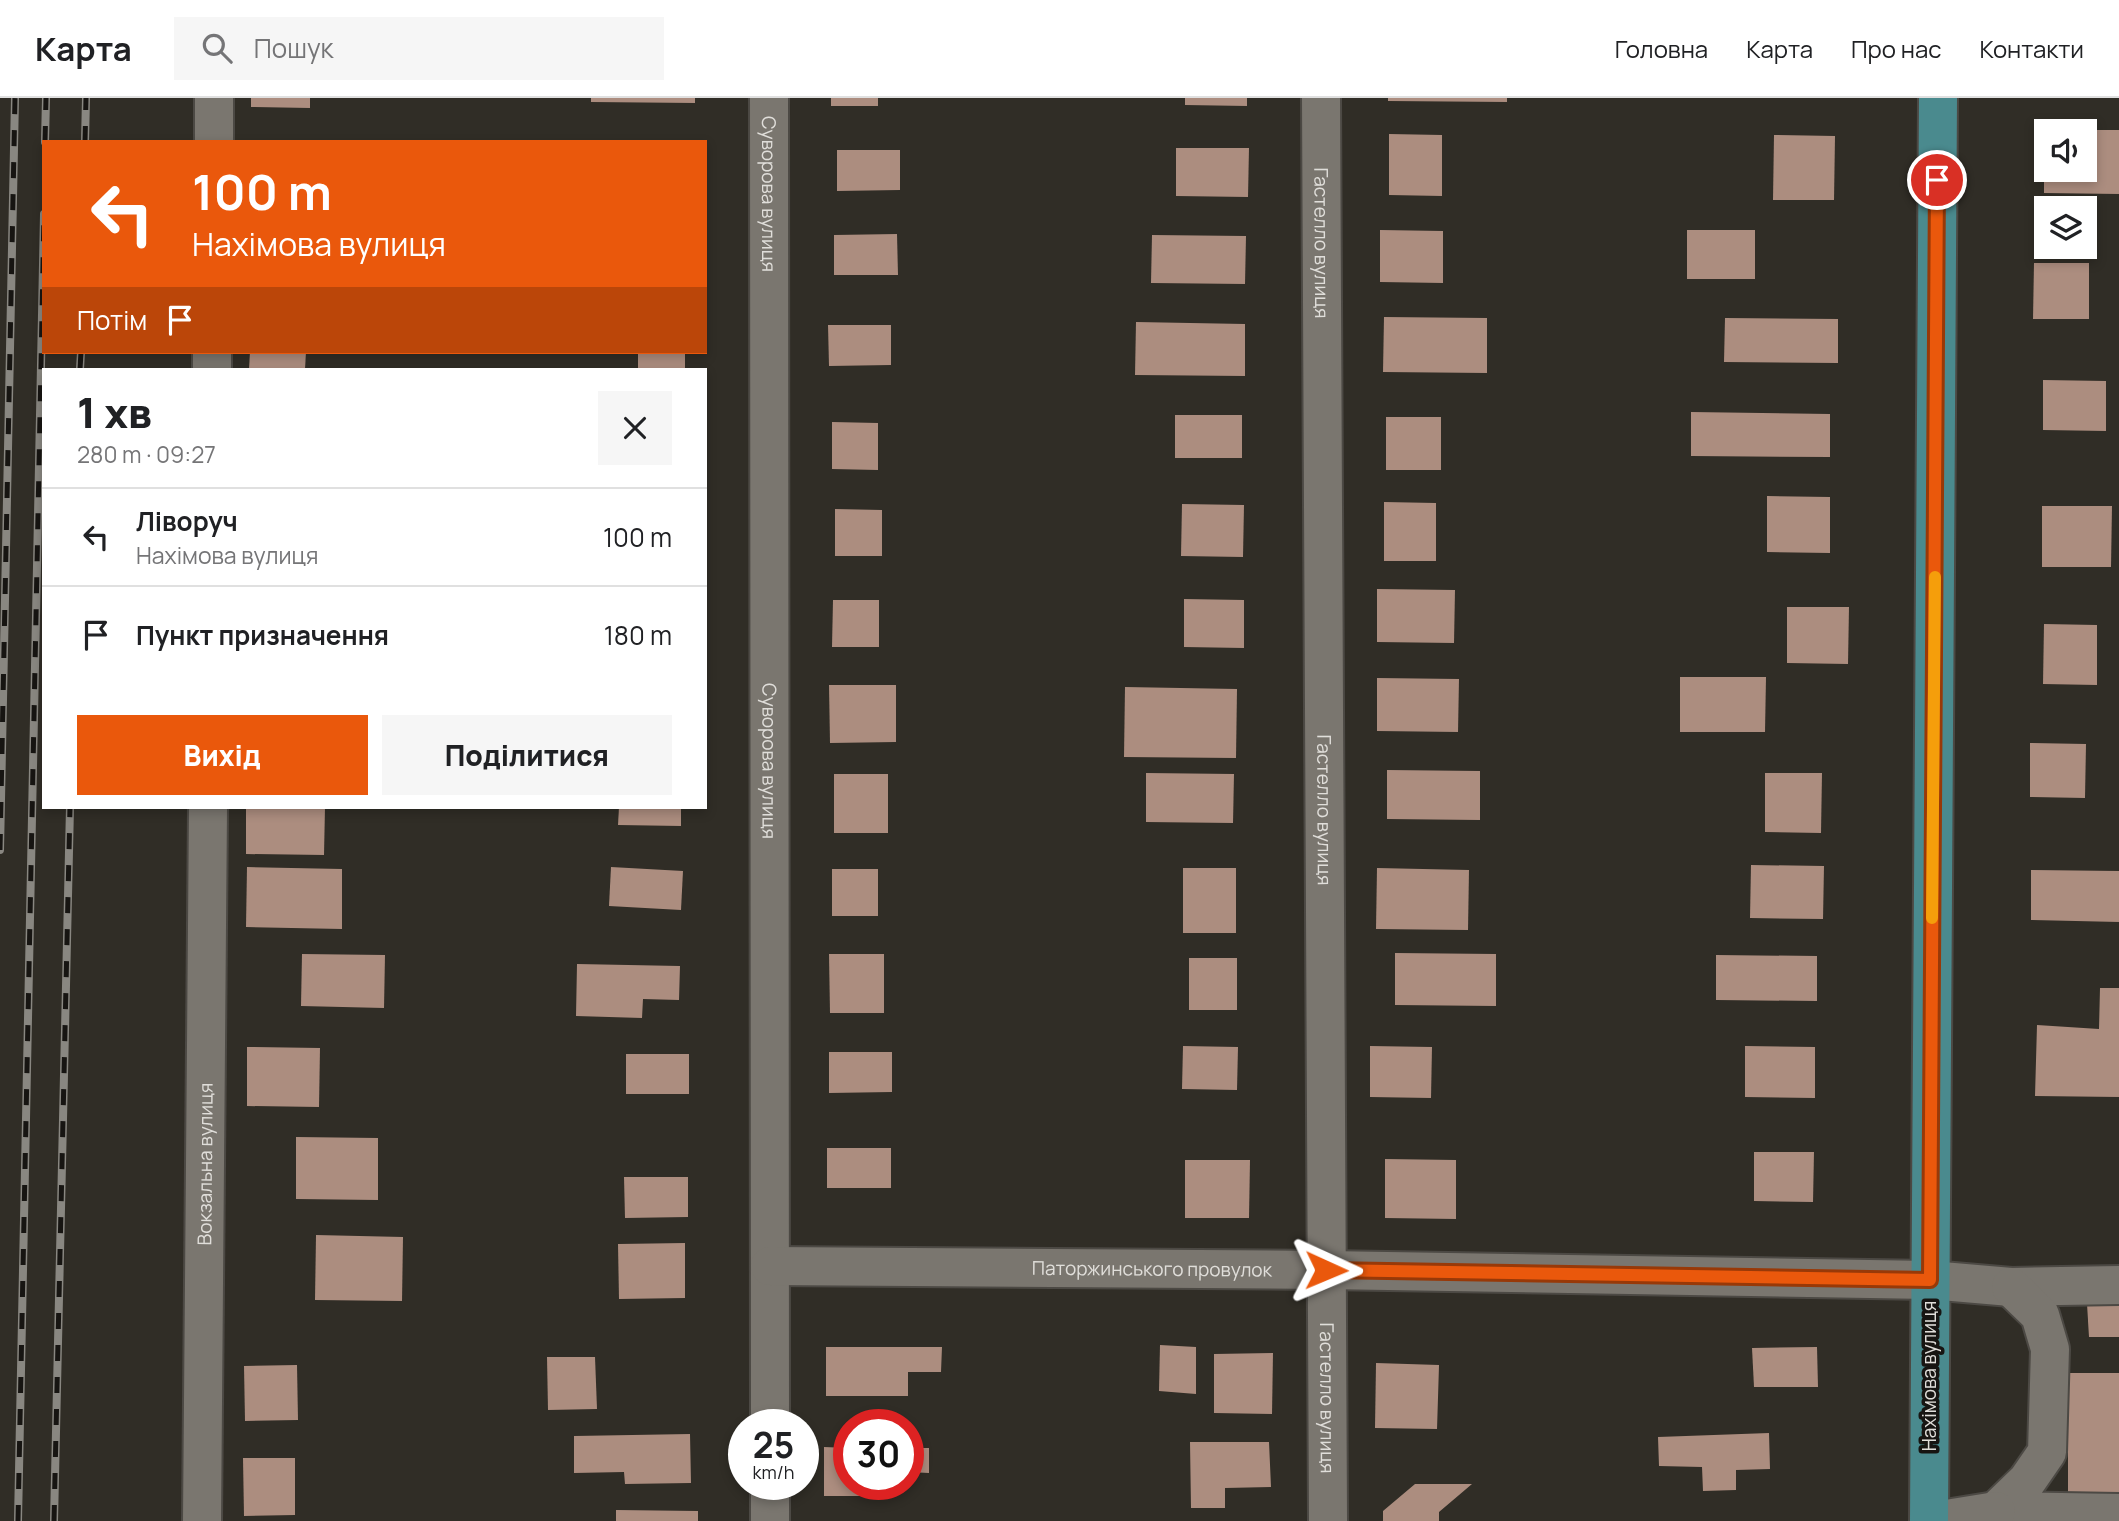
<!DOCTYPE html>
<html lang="uk">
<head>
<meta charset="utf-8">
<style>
  :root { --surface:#fff; --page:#f6f6f6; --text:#202124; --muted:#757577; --line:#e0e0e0; --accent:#ea580c }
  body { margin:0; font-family:Manrope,sans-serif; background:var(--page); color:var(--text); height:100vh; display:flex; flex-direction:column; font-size:26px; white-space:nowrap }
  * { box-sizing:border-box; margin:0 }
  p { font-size:23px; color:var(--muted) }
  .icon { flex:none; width:38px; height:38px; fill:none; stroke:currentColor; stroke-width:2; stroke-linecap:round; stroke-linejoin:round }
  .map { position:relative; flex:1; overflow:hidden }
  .panel { position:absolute; left:42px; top:270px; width:665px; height:441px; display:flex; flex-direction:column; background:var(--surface); border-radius:0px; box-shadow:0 4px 10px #0003 }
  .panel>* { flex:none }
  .hud { position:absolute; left:42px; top:42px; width:665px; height:214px; border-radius:0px; box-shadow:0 4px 10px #0003; background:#ea580c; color:#fff; overflow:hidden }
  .tools { position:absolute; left:2034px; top:21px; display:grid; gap:14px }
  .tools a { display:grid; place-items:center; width:63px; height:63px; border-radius:0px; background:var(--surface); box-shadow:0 4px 10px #0003; font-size:35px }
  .speed { position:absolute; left:728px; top:1311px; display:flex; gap:14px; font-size:35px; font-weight:700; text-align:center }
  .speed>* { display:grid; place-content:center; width:91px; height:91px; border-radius:50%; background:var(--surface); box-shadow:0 4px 10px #0003; line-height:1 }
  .speed small { font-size:18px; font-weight:400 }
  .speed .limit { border:10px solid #d22; background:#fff; color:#111 }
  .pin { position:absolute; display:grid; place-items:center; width:60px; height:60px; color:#fff; margin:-30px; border:4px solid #fff; border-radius:50%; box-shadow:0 2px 7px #0007 }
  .me { position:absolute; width:77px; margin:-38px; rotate:91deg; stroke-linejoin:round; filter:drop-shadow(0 0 5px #0008) }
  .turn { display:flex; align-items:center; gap:24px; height:147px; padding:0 35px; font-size:32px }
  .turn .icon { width:91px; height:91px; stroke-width:2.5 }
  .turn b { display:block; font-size:49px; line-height:60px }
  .then { display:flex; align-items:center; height:66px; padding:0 35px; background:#0003; gap:14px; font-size:26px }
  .round { display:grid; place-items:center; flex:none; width:74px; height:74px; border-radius:0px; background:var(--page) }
  .summary { display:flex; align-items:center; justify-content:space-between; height:119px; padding:0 35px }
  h1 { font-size:42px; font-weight:800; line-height:52px }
  .cta { display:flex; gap:14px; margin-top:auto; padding:14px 35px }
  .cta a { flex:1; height:80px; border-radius:0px; background:var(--accent); color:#fff; font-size:28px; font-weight:800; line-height:80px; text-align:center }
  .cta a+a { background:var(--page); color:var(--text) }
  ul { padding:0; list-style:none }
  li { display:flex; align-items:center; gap:21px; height:98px; padding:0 35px; border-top:2px solid var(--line) }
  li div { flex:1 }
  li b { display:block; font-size:26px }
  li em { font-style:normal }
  header { display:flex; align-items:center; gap:42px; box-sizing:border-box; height:98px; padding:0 35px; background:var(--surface); border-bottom:2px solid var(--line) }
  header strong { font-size:33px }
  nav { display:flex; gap:38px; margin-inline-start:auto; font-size:24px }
  .search { width:490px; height:63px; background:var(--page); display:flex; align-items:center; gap:18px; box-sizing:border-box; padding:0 24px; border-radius:0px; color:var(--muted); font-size:26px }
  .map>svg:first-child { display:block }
</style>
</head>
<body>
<header>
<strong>Карта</strong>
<div class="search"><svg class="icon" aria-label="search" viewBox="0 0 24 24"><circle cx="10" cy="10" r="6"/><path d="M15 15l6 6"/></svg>Пошук</div>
<nav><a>Головна</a><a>Карта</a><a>Про нас</a><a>Контакти</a></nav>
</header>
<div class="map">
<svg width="2119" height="1423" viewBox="0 0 2119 1423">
  <rect width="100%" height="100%" fill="#302d26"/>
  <g fill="#ac8d7f">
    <polygon points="251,0 310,0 310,10 251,9"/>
    <polygon points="591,0 695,0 695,5 591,4"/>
    <rect x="831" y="0" width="47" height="8"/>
    <polygon points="1185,0 1247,0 1247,8 1185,7"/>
    <polygon points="1388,0 1507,0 1507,4 1388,3"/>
    <polygon points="2084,32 2119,32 2119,96 2044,95 2044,72 2084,72"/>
    <polygon points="1389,36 1442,37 1442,98 1389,97"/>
    <polygon points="1774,37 1835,38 1834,102 1773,102"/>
    <polygon points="1176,50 1249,50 1248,99 1176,98"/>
    <polygon points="837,52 900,52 900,92 837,93"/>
    <polygon points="1380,132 1443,133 1443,185 1380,184"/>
    <rect x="1687" y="132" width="68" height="49"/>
    <polygon points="897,136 898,177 834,177 834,137"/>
    <polygon points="1152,137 1246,138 1245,186 1151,185"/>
    <polygon points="2034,165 2089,165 2089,221 2033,221"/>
    <polygon points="1384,219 1487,220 1487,275 1383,274"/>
    <polygon points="1725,220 1838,221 1838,265 1724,264"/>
    <polygon points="1136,224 1245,226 1245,278 1135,277"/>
    <polygon points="828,227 891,227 891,267 829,268"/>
    <polygon points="250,254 306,254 305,271 249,271"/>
    <rect x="638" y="254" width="47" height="17"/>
    <polygon points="2043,282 2106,283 2106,333 2043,332"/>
    <polygon points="1691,314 1830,316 1830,359 1691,358"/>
    <rect x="1175" y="317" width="67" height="43"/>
    <rect x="1386" y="319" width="55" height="53"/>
    <polygon points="832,324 878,325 878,372 832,371"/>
    <polygon points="1767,398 1830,399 1830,455 1767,454"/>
    <polygon points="1384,404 1436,405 1436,463 1384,463"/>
    <polygon points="1182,406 1244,407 1243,459 1181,458"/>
    <polygon points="2042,408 2112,408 2111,469 2042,469"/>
    <polygon points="835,411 882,412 882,458 835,458"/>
    <polygon points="1377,491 1455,492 1454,545 1377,544"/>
    <polygon points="1184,501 1244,502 1244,550 1184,549"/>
    <polygon points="833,502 879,502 879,549 832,549"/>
    <polygon points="1787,509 1849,509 1848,566 1787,565"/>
    <polygon points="2044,526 2097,527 2097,587 2043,586"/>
    <polygon points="1680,579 1766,579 1765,634 1680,634"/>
    <polygon points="1377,580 1459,581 1458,634 1377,633"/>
    <polygon points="829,587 896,587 896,644 830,645"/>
    <polygon points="1125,589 1237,591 1236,660 1124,659"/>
    <polygon points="2030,645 2086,646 2085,700 2030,699"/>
    <polygon points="1387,672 1480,673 1480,722 1387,721"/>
    <polygon points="1146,675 1234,676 1233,725 1146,724"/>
    <polygon points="1765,675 1822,675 1821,735 1765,734"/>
    <rect x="834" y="676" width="54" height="59"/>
    <polygon points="246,709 325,709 324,757 246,756"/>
    <polygon points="619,709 681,709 681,728 618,727"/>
    <polygon points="1751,767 1824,768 1823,821 1750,820"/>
    <polygon points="247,769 342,771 342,831 246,829"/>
    <polygon points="611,769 683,773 681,812 609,808"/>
    <rect x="1183" y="770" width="53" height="65"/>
    <polygon points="1377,770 1469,772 1468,832 1376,831"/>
    <rect x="832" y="771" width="46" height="47"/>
    <polygon points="2031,772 2119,773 2119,824 2031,822"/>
    <polygon points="1395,855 1496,856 1496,908 1395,907"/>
    <polygon points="302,856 385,857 384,910 301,908"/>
    <polygon points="829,856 884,856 884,915 830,915"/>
    <polygon points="1716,857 1817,858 1817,903 1716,902"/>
    <rect x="1189" y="860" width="48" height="52"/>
    <polygon points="577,866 680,868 679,902 643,901 642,920 576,918"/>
    <polygon points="2100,890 2119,890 2119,999 2035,998 2037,927 2099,931"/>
    <polygon points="1183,948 1238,949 1237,992 1182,991"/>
    <polygon points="1370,948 1432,949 1431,1000 1370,999"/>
    <polygon points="1745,948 1815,949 1815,1000 1745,999"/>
    <polygon points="247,949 320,950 319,1009 247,1008"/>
    <polygon points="829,954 892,954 892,994 829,995"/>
    <rect x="626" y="956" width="63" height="40"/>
    <polygon points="296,1039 378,1040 378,1102 296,1101"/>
    <rect x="827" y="1050" width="64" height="40"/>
    <polygon points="1754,1054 1814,1054 1813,1104 1754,1103"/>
    <polygon points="1385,1061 1456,1062 1456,1121 1385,1120"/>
    <polygon points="1185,1062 1250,1062 1249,1120 1185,1120"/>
    <polygon points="624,1079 688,1079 688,1119 625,1120"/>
    <polygon points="316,1137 403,1139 402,1203 315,1202"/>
    <polygon points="685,1145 685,1200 619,1201 618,1146"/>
    <polygon points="2119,1205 2119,1239 2089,1239 2087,1206"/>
    <polygon points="1160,1247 1196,1249 1196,1296 1159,1293"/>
    <polygon points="826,1249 942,1249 941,1274 908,1274 908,1298 826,1298"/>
    <polygon points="1817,1249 1818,1289 1754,1289 1752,1250"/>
    <polygon points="1273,1255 1272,1316 1214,1315 1214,1256"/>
    <polygon points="547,1259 595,1259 597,1311 548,1312"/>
    <polygon points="1376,1265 1439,1267 1437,1331 1375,1330"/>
    <polygon points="297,1267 298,1322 245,1323 244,1268"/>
    <rect x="2068" y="1275" width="51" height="122"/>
    <polygon points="1769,1335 1770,1371 1736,1372 1736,1392 1703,1393 1702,1369 1659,1368 1658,1339"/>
    <polygon points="690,1336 691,1385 625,1386 624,1374 574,1375 574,1338"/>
    <polygon points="1190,1344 1269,1344 1271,1389 1225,1390 1225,1410 1191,1410"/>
    <polygon points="824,1349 849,1350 849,1386 895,1386 895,1398 824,1398"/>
    <polygon points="908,1350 929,1350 929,1375 908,1374"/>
    <polygon points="243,1360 295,1360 295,1417 244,1418"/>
    <polygon points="1415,1386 1472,1386 1439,1414 1439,1423 1383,1423 1383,1413"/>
    <polygon points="616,1412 698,1413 698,1423 616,1423"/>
  </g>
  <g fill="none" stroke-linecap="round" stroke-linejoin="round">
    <defs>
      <g id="minor">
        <path id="s1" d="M769,0L770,1326"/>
        <path id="s2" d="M1321,0L1328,1423"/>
        <polyline points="214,44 214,0"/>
        <polyline points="212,271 212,254"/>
        <path id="s3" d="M770,1168L1326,1172L1930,1182L2011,1189L2119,1187"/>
        <polyline points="2011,1189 2040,1217 2050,1251 2047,1354 2027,1383 1996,1413 2119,1415"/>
        <polyline points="770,1386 770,1423"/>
        <path id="s4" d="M202,1423L208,709"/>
        <polyline points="1934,1423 1996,1413"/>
      </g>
      <polyline id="major" points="1929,1423 1938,0"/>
    </defs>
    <use href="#minor" stroke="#4c4944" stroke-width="42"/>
    <use href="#major" stroke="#4c4944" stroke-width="42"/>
    <use href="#minor" stroke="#7a766f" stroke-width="38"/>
    <use href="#major" stroke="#4a8a8e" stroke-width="38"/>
    <defs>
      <g id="rail">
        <polyline points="45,44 46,0"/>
        <polyline points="85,44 86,0"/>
        <polyline points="80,271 81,254"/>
        <polyline points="0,752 15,0"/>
        <polyline points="18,1423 44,116"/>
        <polyline points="54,1423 70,709"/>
      </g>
    </defs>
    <use href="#rail" stroke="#898781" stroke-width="8"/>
    <use href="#rail" stroke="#171512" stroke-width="5" stroke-dasharray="16" stroke-linecap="butt"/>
  </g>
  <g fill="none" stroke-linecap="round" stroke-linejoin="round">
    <defs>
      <polyline id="route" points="1326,1172 1930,1182 1937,82"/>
    </defs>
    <use href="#route" stroke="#983908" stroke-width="18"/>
    <use href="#route" stroke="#ea580c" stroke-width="12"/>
    <polyline stroke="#f59e0b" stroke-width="12" points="1932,820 1935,479"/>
  </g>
  <g text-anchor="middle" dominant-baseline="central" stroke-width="7" stroke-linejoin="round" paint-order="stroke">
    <g font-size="19" fill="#e0deda" stroke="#171512">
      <text stroke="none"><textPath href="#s1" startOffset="96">Суворова вулиця</textPath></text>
      <text stroke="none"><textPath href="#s2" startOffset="145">Гастелло вулиця</textPath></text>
      <text stroke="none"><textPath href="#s1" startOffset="663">Суворова вулиця</textPath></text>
      <text stroke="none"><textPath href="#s2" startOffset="712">Гастелло вулиця</textPath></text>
      <text stroke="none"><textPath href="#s4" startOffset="357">Вокзальна вулиця</textPath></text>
      <text stroke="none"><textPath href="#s3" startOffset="382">Паторжинського провулок</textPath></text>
      <text transform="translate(1929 1278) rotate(-90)">Нахімова вулиця</text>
      <text stroke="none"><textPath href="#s2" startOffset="1300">Гастелло вулиця</textPath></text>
    </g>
  </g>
</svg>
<div class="tools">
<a><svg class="icon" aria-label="sound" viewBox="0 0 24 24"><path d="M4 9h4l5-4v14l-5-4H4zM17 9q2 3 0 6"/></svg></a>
<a><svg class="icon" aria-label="layers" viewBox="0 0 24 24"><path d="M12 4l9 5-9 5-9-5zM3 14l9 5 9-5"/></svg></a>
</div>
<div class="speed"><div>25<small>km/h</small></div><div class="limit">30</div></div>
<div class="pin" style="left:1937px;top:82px;background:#d93025"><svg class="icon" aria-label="arrive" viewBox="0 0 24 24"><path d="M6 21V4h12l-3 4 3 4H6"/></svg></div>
<svg class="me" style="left:1326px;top:1172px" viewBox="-20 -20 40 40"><path d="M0-17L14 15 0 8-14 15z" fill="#ea580c" stroke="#fff" stroke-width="4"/></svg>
<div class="hud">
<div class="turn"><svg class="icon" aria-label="left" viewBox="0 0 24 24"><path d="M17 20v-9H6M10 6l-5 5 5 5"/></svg><div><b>100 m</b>Нахімова вулиця</div></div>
<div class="then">Потім<svg class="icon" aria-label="arrive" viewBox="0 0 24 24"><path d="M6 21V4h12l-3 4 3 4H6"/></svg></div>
</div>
<section class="panel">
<div class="summary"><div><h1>1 хв</h1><p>280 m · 09:27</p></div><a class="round"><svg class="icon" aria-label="close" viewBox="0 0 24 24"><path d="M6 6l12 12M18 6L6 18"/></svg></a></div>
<ul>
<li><svg class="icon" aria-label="left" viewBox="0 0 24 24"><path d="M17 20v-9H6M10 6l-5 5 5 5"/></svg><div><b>Ліворуч</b><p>Нахімова вулиця</p></div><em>100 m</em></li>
<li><svg class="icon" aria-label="arrive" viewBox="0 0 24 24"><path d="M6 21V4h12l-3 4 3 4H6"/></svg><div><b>Пункт призначення</b></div><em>180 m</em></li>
</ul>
<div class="cta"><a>Вихід</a><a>Поділитися</a></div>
</section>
</div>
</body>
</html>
